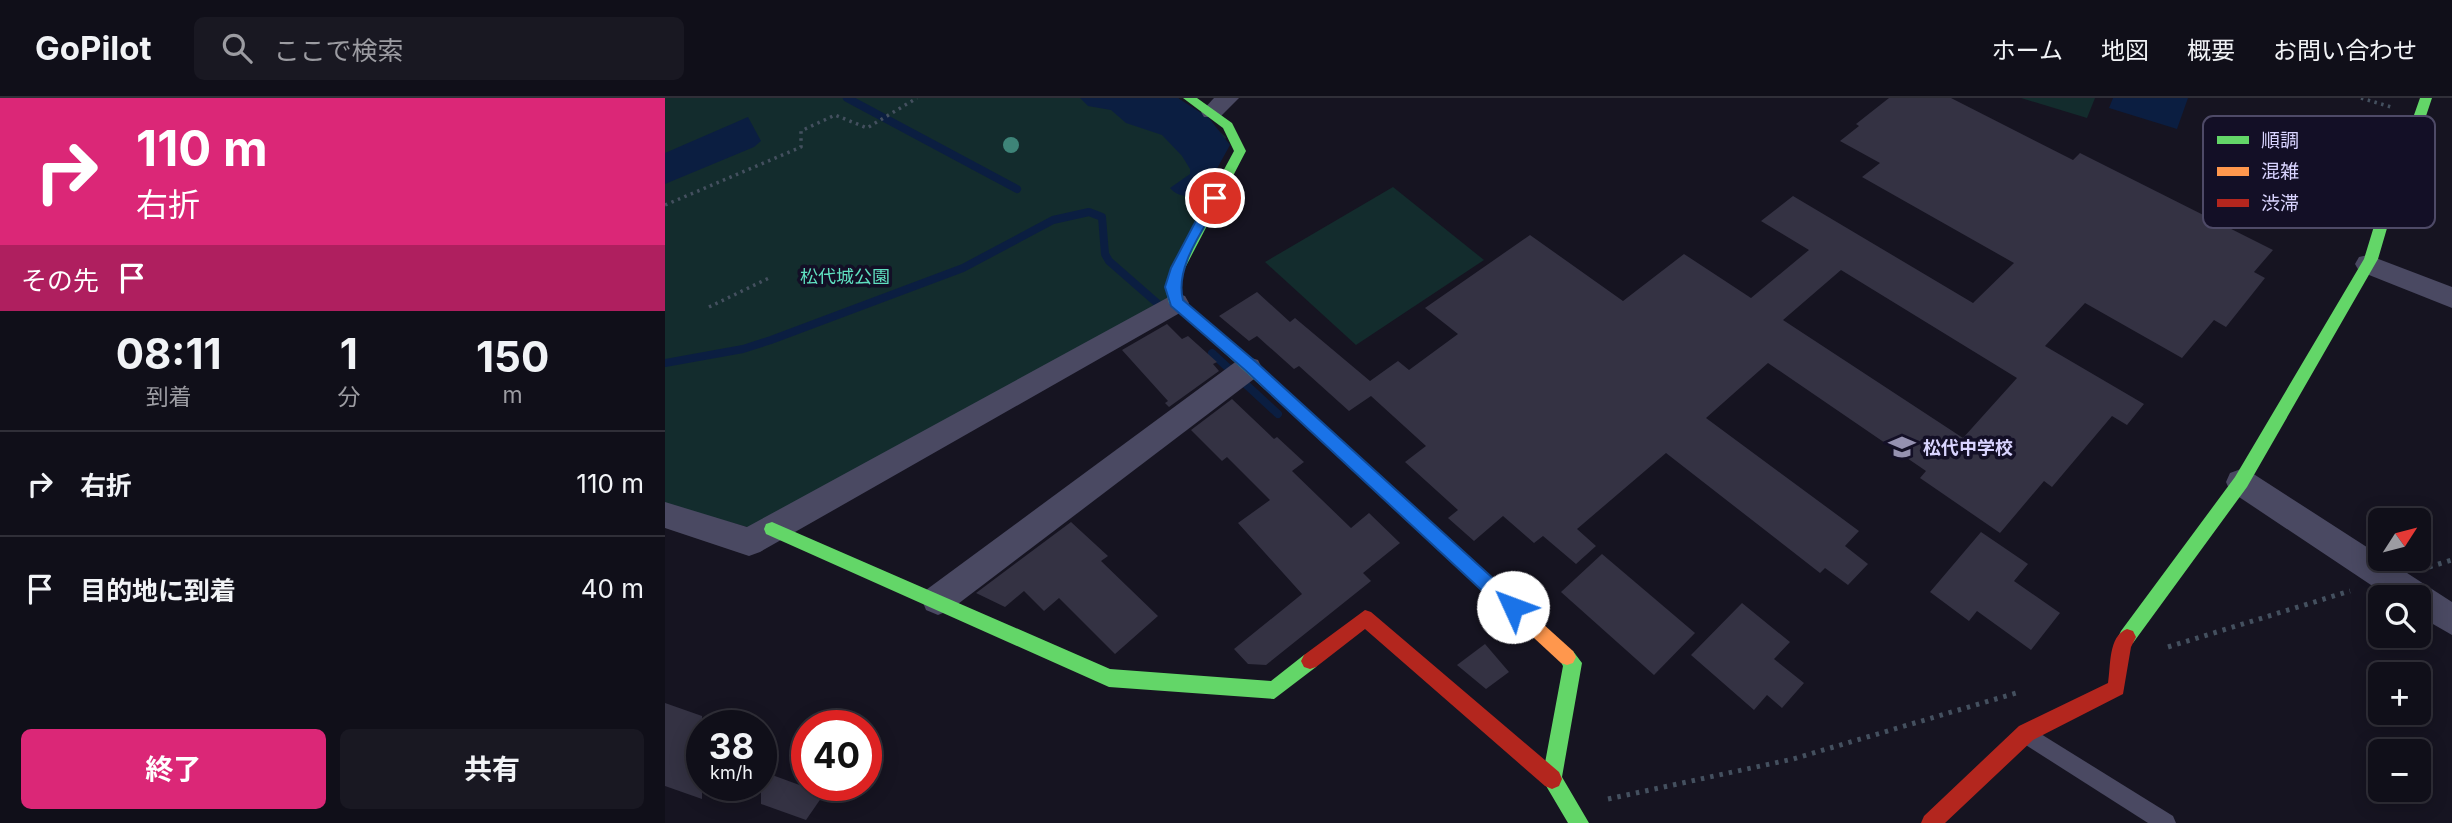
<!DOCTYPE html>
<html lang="ja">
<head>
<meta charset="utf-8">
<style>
  :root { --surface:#100f19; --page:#191822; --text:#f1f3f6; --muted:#9c9ca2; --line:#302f38; --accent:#db2777 }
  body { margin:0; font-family:Inter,"Noto Sans JP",sans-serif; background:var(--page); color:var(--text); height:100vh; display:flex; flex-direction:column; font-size:26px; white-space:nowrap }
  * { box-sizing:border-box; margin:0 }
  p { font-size:23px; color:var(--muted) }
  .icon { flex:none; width:38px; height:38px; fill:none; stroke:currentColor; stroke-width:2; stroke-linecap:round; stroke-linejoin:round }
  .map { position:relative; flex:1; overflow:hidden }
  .drawer { display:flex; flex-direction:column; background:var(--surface); width:665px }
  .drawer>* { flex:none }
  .top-card { background:#db2777; color:#fff; overflow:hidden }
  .needle { width:46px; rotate:54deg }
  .fabs { position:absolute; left:1703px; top:410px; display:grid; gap:14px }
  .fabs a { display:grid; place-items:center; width:63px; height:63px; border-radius:10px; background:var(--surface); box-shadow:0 4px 18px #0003,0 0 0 2px var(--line); font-size:35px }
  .speed { position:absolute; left:21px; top:612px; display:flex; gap:14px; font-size:35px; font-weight:700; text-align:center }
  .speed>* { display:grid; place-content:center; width:91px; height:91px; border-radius:50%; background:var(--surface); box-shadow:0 4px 18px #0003,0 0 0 2px var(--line); line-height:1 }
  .speed small { font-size:18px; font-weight:400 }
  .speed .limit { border:10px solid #d22; background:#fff; color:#111 }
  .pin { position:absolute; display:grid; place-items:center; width:60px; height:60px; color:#fff; margin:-30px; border:4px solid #fff; border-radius:50%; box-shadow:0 2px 7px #0007 }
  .me { position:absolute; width:77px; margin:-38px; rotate:313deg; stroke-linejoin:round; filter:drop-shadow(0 0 5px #0008) }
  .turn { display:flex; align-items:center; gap:24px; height:147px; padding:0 21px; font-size:32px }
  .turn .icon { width:91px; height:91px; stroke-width:2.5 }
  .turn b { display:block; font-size:49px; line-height:60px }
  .then { display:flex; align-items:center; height:66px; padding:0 21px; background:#0003; gap:14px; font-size:26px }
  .eta { display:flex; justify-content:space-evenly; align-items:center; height:119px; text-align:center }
  .eta b { font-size:42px; font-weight:700; line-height:49px }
  .action { display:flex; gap:14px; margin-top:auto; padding:14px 21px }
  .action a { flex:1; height:80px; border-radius:10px; background:var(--accent); color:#fff; font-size:28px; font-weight:700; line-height:80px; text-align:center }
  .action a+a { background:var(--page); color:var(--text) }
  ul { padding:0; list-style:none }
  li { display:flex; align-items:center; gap:21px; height:105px; padding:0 21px; border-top:2px solid var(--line) }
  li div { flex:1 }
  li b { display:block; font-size:26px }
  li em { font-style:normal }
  header { display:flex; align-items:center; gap:42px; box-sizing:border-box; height:98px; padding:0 35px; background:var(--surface); border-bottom:2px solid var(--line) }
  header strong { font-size:33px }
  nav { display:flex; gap:38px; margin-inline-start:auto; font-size:24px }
  .search { width:490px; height:63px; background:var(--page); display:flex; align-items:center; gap:18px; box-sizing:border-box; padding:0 24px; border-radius:10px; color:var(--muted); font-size:26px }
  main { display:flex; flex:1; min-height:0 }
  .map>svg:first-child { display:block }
</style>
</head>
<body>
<header>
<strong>GoPilot</strong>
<div class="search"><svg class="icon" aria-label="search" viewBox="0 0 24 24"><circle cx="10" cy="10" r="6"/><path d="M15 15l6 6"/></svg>ここで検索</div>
<nav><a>ホーム</a><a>地図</a><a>概要</a><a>お問い合わせ</a></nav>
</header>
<main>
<section class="drawer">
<div class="top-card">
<div class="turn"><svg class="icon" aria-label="right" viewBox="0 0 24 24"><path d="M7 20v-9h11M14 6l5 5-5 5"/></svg><div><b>110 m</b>右折</div></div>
<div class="then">その先<svg class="icon" aria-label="arrive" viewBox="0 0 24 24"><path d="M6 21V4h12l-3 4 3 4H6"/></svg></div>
</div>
<div class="eta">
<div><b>08:11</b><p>到着</p></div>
<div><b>1</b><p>分</p></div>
<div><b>150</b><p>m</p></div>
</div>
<ul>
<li><svg class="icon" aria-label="right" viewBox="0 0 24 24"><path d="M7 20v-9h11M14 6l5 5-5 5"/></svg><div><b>右折</b></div><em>110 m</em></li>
<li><svg class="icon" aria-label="arrive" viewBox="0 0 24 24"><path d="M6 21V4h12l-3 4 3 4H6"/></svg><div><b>目的地に到着</b></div><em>40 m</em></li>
</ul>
<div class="action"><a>終了</a><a>共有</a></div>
</section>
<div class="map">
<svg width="1787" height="725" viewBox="0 0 1787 725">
  <rect width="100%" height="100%" fill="#161421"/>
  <g fill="#132c2d">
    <polygon points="0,0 513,0 561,39 501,205 93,432 0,406"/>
    <polygon points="1356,0 1430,0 1422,20"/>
    <polygon points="728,89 819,162 691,247 600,164"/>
  </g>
  <g fill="#0b1e41">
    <path d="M415,0H513L544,20L565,47L538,96C527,99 513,100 505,90L525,76V71L517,58L497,37L461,25L446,12L423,8Z"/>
    <polygon points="1448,0 1523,0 1512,31 1444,10"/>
    <polygon points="83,19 96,43 89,49 0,86 0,55"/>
  </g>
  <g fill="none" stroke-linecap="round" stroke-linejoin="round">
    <g stroke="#0b1e41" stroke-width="8">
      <polyline points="182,0 352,91"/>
      <polyline points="547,255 613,316"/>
      <polyline points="0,265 78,251 106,242 298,170 388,122 424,114 437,119 440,156 444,163 500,212"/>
    </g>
  </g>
  <g fill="#343243" fill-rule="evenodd">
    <path d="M1224,0H1286L1408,62L1415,55L1608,152L1589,174L1600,180L1561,229L1549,222L1517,260L1420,205L1380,248L1479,306L1462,327L1447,318L1387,389L1379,383L1335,435L1255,380L1261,373L1103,265L1041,320L1194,433L1180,448L1203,466L1183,487L1160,470L1155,475L1001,355L912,431L931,448L911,466L878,438L869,445L838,418L809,443L783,420L793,412L740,364L761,348L706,298L684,313L634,268L629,271L592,238L584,243L554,218L592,194L625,224L630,220L705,283L733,263L744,272L793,236L760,210L865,137L958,203L1019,156L1086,200L1144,152L1096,123L1128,98L1308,205L1349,165L1197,79L1215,65L1175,43L1194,28L1191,26ZM1176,172L1352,280L1298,340L1118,222Z"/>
    <polygon points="502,226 517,241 523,238 552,264 548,266 554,273 504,309 500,305 503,303 457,252"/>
    <polygon points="567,301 609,341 612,339 639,364 627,373 686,430 704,415 735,445 698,475 706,483 601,567 583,566 569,551 637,496 573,425 605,402 562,359 557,363 526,332"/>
    <polygon points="406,424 443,458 436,463 493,518 450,556 394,500 379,513 359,493 340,509 311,495"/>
    <polygon points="1316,434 1363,466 1349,483 1395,515 1366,552 1312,513 1304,523 1265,494"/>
    <polygon points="937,456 1030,535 989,577 896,494"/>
    <polygon points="1077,505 1125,544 1109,561 1139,585 1117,610 1102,597 1089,612 1026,557"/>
    <polygon points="820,546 844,574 821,591 792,567"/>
    <polygon points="0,605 37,618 37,701 0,688"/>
    <polygon points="96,673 159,696 141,722 96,706"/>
  </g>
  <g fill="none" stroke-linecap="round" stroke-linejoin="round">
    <g stroke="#44505f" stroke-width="3.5" stroke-dasharray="2.5 4.5" stroke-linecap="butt">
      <polyline points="1696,0 1726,9"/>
      <polyline points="0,107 136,49 136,33 170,17 202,30 252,0"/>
      <polyline points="44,209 106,179"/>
    </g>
    <g stroke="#44505f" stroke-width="5" stroke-dasharray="3.5 6" stroke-linecap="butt">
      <polyline points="1764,469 1787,462"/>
      <polyline points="1503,549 1685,493"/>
      <polyline points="943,701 1128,661 1351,595"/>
    </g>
    <polygon fill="#4a4962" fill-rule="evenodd" points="1363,628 1508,718 1511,725 1483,725 1356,644 1354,637 1356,630"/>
    <g fill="#4a4962" fill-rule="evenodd">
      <polygon points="549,0 574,0 555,19 539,19 536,14"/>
      <polygon points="1703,157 1787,189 1787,210 1694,173 1690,166 1694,159"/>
      <polygon points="511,195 520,198 524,205 520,212 95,454 84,458 0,430 0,404 82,429"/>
      <polygon points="583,259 593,262 597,270 593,278 285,512 273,517 261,512 257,502 261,492 573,262"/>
      <polygon points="1576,371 1587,375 1787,504 1787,537 1754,518 1754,499 1724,499 1565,393 1561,384 1565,375"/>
    </g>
    <g fill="#63d668" fill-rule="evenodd">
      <polygon points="518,0 532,0 567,25 581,53 520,170 514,189 517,203 654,323 657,327 654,331 644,331 504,205 500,189 506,170 569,53 558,30"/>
      <polygon points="1755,0 1767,0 1761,18 1751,31 1713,161 1582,389 1468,545 1462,547 1456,545 1453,539 1456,533 1570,379 1699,161 1739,30 1749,17"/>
      <polygon points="107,424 445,571 606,583 639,557 645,555 651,557 654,563 651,569 609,601 444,589 101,436 99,431 101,426"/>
      <polygon points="902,551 908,553 917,565 897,679 924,725 903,725 877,681 898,568 893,559 896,553"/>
    </g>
    <polygon fill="#ff974d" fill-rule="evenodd" points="649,321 654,323 908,553 911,559 908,565 902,567 896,565 644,331 641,327 644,323"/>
    <g fill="#b3261e" fill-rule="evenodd">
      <polygon points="700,512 706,514 894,674 897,681 894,688 887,691 880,688 700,531 651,569 645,571 639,569 636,563 639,557"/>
      <path d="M1462,531L1468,533L1471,539L1466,549L1458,596L1368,642L1280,725H1256L1259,718L1354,628L1443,585C1446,568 1443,538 1462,531Z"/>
    </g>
  </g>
  <circle fill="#3e8478" cx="346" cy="47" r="8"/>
  <path fill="#1a73e8" stroke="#114b97" stroke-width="2" d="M550,95L556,100C541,129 509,168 518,202L591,264L854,504L856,509L854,515H841L580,272L506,208L500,189L506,170L543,100Z"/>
  <defs>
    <symbol id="school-bare" viewBox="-9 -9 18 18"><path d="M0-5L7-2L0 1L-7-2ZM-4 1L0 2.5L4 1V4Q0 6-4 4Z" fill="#9591b1" stroke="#130f26" stroke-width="2.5" paint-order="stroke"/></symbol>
  </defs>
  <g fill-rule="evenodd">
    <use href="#school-bare" x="1218" y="330" width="38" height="38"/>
  </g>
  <g text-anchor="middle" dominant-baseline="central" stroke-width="7" stroke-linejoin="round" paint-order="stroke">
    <g font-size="18" fill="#5fe0c0" stroke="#130f26">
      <text x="180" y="178">松代城公園</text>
    </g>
    <g font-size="18" font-weight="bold" fill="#d9d4ff" stroke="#130f26" text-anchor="start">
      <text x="1258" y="349">松代中学校</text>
    </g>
  </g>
  <rect x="1538" y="18" width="232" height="112" rx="10" fill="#130f26" stroke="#4e4a67" stroke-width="2"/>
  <rect x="1552" y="38" width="32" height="8" fill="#63d668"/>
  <rect x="1552" y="69" width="32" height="9" fill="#ff974d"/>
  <rect x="1552" y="101" width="32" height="8" fill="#b3261e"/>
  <g font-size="19" fill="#d9d4ff">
    <text x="1596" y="49">順調</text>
    <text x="1596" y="80">混雑</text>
    <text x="1596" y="112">渋滞</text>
  </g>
</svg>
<div class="fabs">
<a><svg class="needle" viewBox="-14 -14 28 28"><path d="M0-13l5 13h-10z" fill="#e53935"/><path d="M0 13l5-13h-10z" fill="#9c9ca2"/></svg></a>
<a><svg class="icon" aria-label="search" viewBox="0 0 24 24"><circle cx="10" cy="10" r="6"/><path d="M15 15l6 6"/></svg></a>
<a>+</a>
<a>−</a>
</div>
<div class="speed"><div>38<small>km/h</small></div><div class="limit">40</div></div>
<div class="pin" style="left:550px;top:100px;background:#d93025"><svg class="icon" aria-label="arrive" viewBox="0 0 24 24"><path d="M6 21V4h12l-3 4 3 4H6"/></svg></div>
<svg class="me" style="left:848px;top:509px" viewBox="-20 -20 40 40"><circle r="19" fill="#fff"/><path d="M0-13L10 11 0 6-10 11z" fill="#1a73e8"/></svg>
</div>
</main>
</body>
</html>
